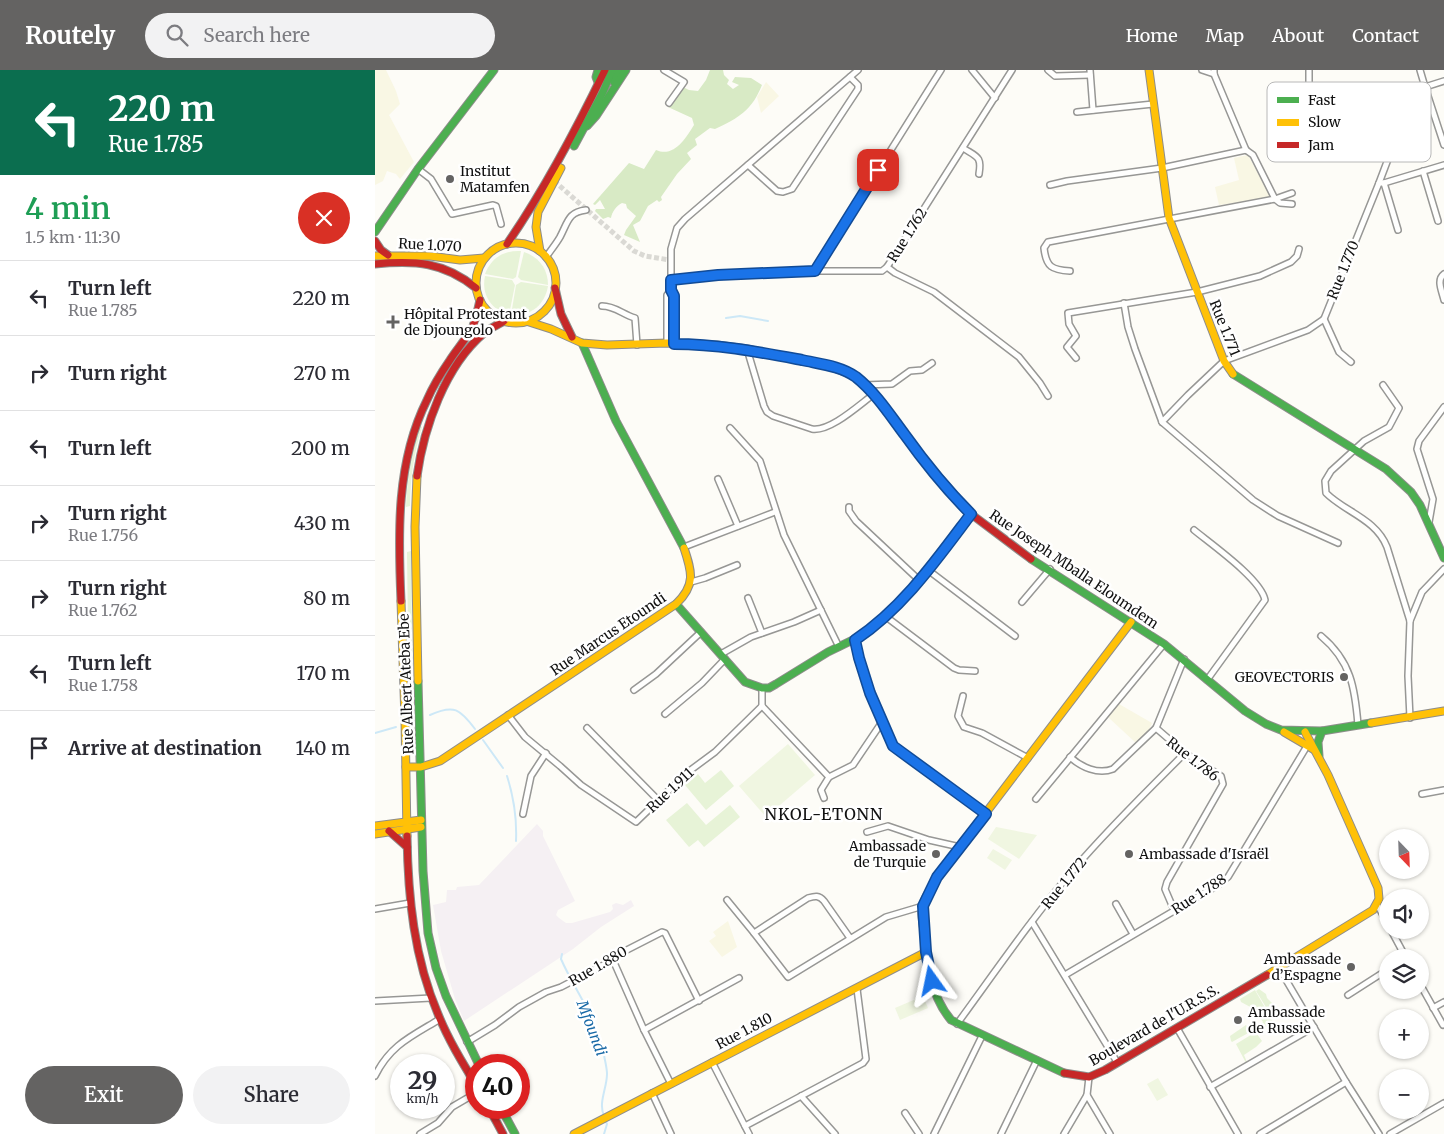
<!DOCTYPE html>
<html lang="en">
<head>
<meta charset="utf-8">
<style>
  :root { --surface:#fff; --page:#f2f2f3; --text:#2b2b33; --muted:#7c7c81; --line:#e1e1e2; --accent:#646362 }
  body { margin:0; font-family:Merriweather,serif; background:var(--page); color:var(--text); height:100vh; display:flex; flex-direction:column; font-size:19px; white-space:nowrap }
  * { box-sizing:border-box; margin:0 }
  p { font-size:16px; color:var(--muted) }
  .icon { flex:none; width:28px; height:28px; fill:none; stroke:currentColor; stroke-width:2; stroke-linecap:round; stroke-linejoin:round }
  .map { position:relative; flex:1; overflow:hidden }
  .sheet { display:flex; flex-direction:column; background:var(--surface); width:375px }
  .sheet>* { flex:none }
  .guide { background:#0b6e4f; color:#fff; overflow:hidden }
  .needle { width:32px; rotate:157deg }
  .tools { position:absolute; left:1004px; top:759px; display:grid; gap:10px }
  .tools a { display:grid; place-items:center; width:50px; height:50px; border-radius:50%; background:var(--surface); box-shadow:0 1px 4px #0004; font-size:25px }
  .speed { position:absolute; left:15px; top:984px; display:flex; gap:10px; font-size:25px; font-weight:700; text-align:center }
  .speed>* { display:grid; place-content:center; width:65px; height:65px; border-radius:50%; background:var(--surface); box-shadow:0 1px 4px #0004; line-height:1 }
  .speed small { font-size:12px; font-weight:400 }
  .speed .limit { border:8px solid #d22; background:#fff; color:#111 }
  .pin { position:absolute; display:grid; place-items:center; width:42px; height:42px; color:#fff; margin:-21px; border-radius:10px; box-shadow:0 2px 8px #0006 }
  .me { position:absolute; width:55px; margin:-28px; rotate:348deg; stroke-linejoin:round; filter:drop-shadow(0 0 4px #0008) }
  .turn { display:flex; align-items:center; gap:18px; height:105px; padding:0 25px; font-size:22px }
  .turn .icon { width:65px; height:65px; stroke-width:2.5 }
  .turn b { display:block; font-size:35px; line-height:42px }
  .round { display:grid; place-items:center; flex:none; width:52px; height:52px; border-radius:26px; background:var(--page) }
  .head { display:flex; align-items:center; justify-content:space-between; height:85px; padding:0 25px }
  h1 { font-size:30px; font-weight:600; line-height:38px; color:#1e9e55 }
  .cta { display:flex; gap:10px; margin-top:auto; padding:10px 25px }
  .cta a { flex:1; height:58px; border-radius:30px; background:var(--accent); color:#fff; font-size:20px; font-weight:600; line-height:58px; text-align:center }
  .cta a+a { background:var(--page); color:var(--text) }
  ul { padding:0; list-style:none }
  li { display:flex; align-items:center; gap:15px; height:75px; padding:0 25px; border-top:1px solid var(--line) }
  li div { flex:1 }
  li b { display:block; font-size:19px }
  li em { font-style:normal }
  header { display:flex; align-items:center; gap:30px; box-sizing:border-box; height:70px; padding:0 25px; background:var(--accent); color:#fff }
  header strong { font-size:24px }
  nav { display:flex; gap:28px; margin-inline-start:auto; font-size:18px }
  .search { width:350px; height:45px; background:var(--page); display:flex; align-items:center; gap:12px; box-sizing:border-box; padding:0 18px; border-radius:28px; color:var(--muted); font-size:19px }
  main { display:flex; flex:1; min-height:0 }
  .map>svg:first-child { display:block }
</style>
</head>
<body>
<header>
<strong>Routely</strong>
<div class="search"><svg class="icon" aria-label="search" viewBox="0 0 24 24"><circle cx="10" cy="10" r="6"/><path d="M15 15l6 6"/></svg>Search here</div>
<nav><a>Home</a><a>Map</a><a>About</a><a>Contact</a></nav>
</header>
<main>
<section class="sheet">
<div class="guide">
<div class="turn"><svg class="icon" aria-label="left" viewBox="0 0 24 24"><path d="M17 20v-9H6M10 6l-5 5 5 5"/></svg><div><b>220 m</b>Rue 1.785</div></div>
</div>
<div class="head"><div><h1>4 min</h1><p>1.5 km · 11:30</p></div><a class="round" style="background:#d93025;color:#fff"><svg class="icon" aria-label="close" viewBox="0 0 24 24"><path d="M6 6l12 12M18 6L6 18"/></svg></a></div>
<ul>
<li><svg class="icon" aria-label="left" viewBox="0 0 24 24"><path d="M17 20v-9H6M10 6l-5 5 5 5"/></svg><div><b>Turn left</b><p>Rue 1.785</p></div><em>220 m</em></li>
<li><svg class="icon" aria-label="right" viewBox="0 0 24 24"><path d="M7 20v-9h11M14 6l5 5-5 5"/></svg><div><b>Turn right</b></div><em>270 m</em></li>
<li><svg class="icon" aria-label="left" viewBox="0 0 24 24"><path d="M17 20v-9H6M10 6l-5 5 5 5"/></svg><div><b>Turn left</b></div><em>200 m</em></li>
<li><svg class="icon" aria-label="right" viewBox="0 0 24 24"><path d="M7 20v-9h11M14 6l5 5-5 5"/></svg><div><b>Turn right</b><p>Rue 1.756</p></div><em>430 m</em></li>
<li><svg class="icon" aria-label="right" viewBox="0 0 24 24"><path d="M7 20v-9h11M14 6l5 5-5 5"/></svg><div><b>Turn right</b><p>Rue 1.762</p></div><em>80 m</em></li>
<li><svg class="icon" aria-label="left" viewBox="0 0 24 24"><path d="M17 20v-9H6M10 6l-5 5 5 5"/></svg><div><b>Turn left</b><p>Rue 1.758</p></div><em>170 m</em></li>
<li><svg class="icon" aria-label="arrive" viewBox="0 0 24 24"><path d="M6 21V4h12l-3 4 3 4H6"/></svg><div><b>Arrive at destination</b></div><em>140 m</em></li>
</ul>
<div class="cta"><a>Exit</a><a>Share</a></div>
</section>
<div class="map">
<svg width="1069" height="1064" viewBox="0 0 1069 1064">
  <rect width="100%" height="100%" fill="#fdfcf7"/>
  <polygon fill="#f5f0f3" points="162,754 168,761 168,766 200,831 183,840 181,845 184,848 191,853 197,853 235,842 238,839 237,835 241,833 248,835 256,830 259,836 226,857 198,879 89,951 80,929 66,881 58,835 71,832 72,820 81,820 82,817 104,815"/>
  <g fill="#f9f7e4">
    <polygon points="0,0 11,0 21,21 25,34 14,45 39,92 25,109 21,104 12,101 8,111 0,115"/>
    <polygon points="391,12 404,26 386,43 382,27"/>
    <polygon points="873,85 895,126 892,129 844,135 840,117 864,110 859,88"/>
    <polygon points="744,634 777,653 771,666 761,673 733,647"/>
    <polygon points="353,851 362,877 347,887 334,871 341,866 338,862"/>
  </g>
  <g fill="#e7f3d7">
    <path d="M146,181L141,207L138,209L110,204C116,188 129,180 146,181Z"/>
    <path d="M149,182C164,187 173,199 173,215L146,210L143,207Z"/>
    <path d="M110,206L137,210L140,215L134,245C116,240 106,224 110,206Z"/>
    <path d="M146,212L173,216C170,235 155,247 136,245L141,215Z"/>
    <path d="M45,356L47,357C39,383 35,409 35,436L31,437C32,408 37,383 45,356Z"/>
    <polygon points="36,481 37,562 33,562 32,482"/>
    <polygon points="33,564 37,564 40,684 37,684"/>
    <polygon points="346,700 359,716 331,740 310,715 323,704 330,713"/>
    <polygon points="312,733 331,755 355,735 365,747 329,777 323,770 314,777 291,750"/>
    <polygon points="884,919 891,924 892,928 901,937 897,947 881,921"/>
    <polygon points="880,920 898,952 882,964 887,971 881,977 869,985 872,992 871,993 861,974 884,960 884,956 888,952 879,939 866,932 865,929"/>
    <polygon points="871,955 875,962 857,972 856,971 855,966"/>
  </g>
  <path fill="#d8eac5" d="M335,0H348L349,5L354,10L352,14L358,19L364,15L357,12L360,7L376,8L387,15C377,40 364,48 340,59L335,58L320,69L322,75L312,83L316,89L302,104L286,127L287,130L284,132L282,130L273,136L265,151L258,155L265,172L249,165L251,160L261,146L252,138L251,134L247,133C241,136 237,142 236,148L233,147L228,149L220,141L221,139H230L225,130L220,135L218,134L254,93L269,99L281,80C299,88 311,68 319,55L317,48L293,37L308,17L314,20L323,21L331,10Z"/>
  <g fill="#f0f6e1">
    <polygon points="413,674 440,705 391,747 364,716"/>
    <polygon points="621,757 662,765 644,789 613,769"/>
    <polygon points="618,779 637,790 630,800 612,788"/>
    <polygon points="548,926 553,938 525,950 520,938"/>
    <polygon points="783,1008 793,1025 782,1031 772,1014"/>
  </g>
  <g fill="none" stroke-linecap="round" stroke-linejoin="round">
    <g stroke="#cde8f7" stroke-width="2">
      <polyline points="351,248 365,246 393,251"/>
      <path d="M55,645C79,634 85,639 100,659"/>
      <polyline points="0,663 21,657"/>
      <polyline points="108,670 128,698"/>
      <path d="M132,706C139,728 142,748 141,771"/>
      <path d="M187,884L186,889C200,921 223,950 229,985C230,991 232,998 232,1004C232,1018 223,1033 229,1046"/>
      <polyline points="229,1064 232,1054 230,1050"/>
    </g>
    <polyline stroke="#dad9d4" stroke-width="5" stroke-dasharray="5 2.5" stroke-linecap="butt" points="179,111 259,181 270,186 295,190"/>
    <defs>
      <g id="street">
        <polyline points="289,0 309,12 294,33"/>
        <polyline points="597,0 620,28"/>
        <polyline points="673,0 680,6 715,5"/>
        <polyline points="715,0 718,40"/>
        <polyline points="827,0 839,4"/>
        <polyline points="839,0 839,4 871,80"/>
        <polyline points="934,0 934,53 947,68"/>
        <polyline points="1069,11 1050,17 1069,75"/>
        <polyline points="702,42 778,34"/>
        <path d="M588,78C602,87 607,86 604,104"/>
        <polyline points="871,80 878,85 900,129 917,123"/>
        <polyline points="373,95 402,121 408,122 417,119 483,19 483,15 475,7"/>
        <polyline points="43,99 56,109 77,144 118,135 121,136 126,154"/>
        <polyline points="1048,101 1063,151"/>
        <polyline points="1004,113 1032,39 1041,24 1050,17 1045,0"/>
        <polyline points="1009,113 1023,160"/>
        <polyline points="675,115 692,111 787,98 871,80"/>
        <path d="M171,187C176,180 181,174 185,167C193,152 193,142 211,140"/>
        <polyline points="512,197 520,203 559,222 644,287 665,313 673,326"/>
        <polyline points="440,201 566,0"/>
        <path d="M695,201C677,200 671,197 669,178L673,172L900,129L905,133L917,134"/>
        <path d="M1069,204C1061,210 1067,221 1069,230"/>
        <polyline points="296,210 343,205 440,201 507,201 512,197 637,0"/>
        <polyline points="749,233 753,257 760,279 787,352"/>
        <path d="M227,236C240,236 247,244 260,248L262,275"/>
        <polyline points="949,249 964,282 976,292"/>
        <polyline points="292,273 292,225 296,220"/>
        <polyline points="299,274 299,226 296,220 296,179 302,158 310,149 483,0"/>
        <path d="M372,279L389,336L392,342L398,346L437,359C455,362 484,335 499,324"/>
        <polyline points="701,288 692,277 701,266 694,254 693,243 822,222 885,206 916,192 922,186 924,179"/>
        <polyline points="489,315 517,314 535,301 547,300 557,293"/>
        <path d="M1008,315L1024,338L1014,357L989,371L956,401L950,411L951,423C970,442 1001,449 1012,477L1035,551L1033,606L1035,648"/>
        <polyline points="355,358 385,391 409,465 464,577"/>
        <polyline points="343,409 363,456"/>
        <polyline points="474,437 474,441 481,451 544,510"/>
        <polyline points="1054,452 1058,429 1042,379 1044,371 1069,337"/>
        <path d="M819,460C836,474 886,509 890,530L832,610"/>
        <polyline points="963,473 903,446 878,430 787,352 813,325 849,291 933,260 949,249 1004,113 1009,113 1069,95"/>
        <polyline points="309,477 400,442"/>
        <polyline points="553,500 640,566"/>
        <polyline points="316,512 330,508 362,495"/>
        <polyline points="373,528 387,563"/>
        <polyline points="647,532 675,499"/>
        <polyline points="510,546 579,598 584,600 600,601"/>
        <polyline points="1035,551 1047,522 1069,499"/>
        <path d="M946,566C976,591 980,618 983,655"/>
        <polyline points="346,584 376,567 419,552 446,540"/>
        <polyline points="387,619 387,636"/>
        <polyline points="259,620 281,604 326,562"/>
        <polyline points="588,626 583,646 589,657 607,663 653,688"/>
        <polyline points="387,636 454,707 446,720 449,728"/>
        <polyline points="290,644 327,613 350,589"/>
        <polyline points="133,645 150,667 185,696 206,715 261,752 313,702 340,682 387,636"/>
        <polyline points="212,658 283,730"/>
        <path d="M695,687C706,697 723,705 738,699L781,658"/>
        <polyline points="454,707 478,695 507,652"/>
        <polyline points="1047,724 1069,720"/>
        <polyline points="661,729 789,574"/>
        <polyline points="148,744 156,706 171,683"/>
        <polyline points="492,762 513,756 554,770 585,777"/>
        <polyline points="352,830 379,863"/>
        <polyline points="741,834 758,864"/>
        <polyline points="1002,834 1012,853"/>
        <polyline points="0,839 35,833"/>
        <polyline points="799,840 790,819 792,812 848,714 846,706 810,683 781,658 809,589"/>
        <polyline points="657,852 742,992"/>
        <polyline points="1016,860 1031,888"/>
        <path d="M475,868L449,831C444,825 440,826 433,828L379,863L413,907L511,847L548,836"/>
        <polyline points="238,890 269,960 296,1014"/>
        <polyline points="904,898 971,1012 1004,1064"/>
        <polyline points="690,905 843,815 853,807 932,676"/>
        <polyline points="1045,914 1068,955"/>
        <polyline points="973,925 1012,900"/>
        <polyline points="0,931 56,928"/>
        <polyline points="1058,938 1069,932"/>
        <path d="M582,954C620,902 657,848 699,799C734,758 772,721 810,683"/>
        <polyline points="802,958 863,1064"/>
        <polyline points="269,960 364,908"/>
        <polyline points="92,972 120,955 144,937 171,922 186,917 238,890 242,885 287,862 290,863 324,931"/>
        <polyline points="337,992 374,1064"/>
        <path d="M0,1006C15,975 37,966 65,949"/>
        <polyline points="835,1017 939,957"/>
        <polyline points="277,1023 296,1064"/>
        <polyline points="712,1025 735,1064"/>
        <polyline points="426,1026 460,1064"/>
        <polyline points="530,1043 544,1064"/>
        <polyline points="370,1056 488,993 491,989 482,919"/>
        <polyline points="45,1064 63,1053 77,1037 101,1023"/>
        <polyline points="559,1064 607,966"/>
        <polyline points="626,1064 662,990"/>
        <polyline points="689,1064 712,1025 714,1007"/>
        <polyline points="885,1064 971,1012"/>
        <polyline points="1015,1064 1069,1033"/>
      </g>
      <g id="fast">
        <polyline points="223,0 221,7 223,12"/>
        <polyline points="239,12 244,0"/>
        <polyline points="212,56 221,46 251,0"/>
        <polyline points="199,76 228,22 237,0"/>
        <polyline points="0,162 43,99 119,0"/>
        <polyline points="207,273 241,351 309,478"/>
        <polyline points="858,304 1011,399 1036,422 1045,435 1069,488"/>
        <polyline points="656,489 789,574 870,641 891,654 906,660 947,661 996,653"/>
        <polyline points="301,534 370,612 387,618 394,618 401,614 453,582 490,564 520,538 536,521"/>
        <polyline points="43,611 48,801 53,863 61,898 71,926 104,995"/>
        <polyline points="944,686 943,672 947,661"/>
        <path d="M555,820C552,825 548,831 547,838C546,845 548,854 549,861C552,893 555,925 576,950L689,1003"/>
        <polyline points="126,1038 140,1064"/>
      </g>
      <g id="slow">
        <polyline points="774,0 794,148 849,291 858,304"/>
        <circle cx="141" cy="213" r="40"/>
        <polyline points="165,181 161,157 163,142 186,98"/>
        <polyline points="0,186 55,186 85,190 109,188"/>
        <polyline points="151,251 176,259 207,273 232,275 292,273 342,275 372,279 457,297"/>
        <polyline points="42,406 40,457 43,611"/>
        <polyline points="26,531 30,649 32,766"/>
        <polyline points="996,653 1069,641"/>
        <polyline points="909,662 938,679"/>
        <path d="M31,697H46L65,691L301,534C321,515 317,502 309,478"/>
        <polyline points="0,756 46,750"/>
        <polyline points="0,764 46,757"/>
        <polyline points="555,820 562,807 756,552"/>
        <polyline points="892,905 998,840 1004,829 1003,818 953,705 930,662"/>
        <polyline points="199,1064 551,882"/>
      </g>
      <g id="jam">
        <polyline points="0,171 6,180 13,185"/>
        <path d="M132,174C170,119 201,60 230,0"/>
        <path d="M0,194C40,190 69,192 101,218"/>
        <polyline points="180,218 186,244 197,267"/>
        <polyline points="457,297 480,306 499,324 556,398 596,444 656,489"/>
        <path d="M42,406C49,357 70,296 109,263C115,258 123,255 129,251"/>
        <polyline points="536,521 596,444"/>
        <path d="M26,531C23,463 21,392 52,330C58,316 66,303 75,290C82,279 92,268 98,256C101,248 103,239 105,230"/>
        <polyline points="480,571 483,588 495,623 518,676 611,744"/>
        <polyline points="14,761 32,777"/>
        <path d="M32,766C33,827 39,888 63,944C73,969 87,992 101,1015"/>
        <polyline points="689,1003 714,1007 730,1000 892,905"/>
        <polyline points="114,1038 128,1064"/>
      </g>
    </defs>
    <use href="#street" stroke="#979795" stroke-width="8"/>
    <use href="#fast" stroke="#8e8d8b" stroke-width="9"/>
    <use href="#slow" stroke="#8e8d8b" stroke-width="9"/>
    <use href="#jam" stroke="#8e8d8b" stroke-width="9"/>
    <use href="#street" stroke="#fffffe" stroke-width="5"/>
    <use href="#fast" stroke="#4caf50" stroke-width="7"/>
    <use href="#slow" stroke="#ffc107" stroke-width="7"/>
    <use href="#jam" stroke="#c62828" stroke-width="7"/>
  </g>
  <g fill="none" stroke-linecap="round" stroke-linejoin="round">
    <defs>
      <path id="route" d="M503,100L440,201L343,205L296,210V220L299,226V274C343,274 384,282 427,290C445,294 466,296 481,307C501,323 515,345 530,365C550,393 572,420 596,444C562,489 528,538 480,570L484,588L495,623L518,676L611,744L562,807L548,836L551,882L557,911"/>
    </defs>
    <use href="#route" stroke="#114b97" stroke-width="12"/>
    <use href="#route" stroke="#1a73e8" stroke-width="9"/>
  </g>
  <g fill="#646362" stroke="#fff" stroke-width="2">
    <circle cx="75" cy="109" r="5"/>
    <path d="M15.5 244.5h5v5h5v5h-5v5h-5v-5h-5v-5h5z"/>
    <circle cx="969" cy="607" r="5"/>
    <circle cx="561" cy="784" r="5"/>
    <circle cx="754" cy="784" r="5"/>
    <circle cx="976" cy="897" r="5"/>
    <circle cx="863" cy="950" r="5"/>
  </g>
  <g text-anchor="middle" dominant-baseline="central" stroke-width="5" stroke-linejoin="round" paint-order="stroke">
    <g font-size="14" fill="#111" stroke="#fff" text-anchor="start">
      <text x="85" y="101">Institut<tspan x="85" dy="16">Matamfen</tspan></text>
      <text x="29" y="244">Hôpital Protestant<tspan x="29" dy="16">de Djoungolo</tspan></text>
      <text x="959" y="607" text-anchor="end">GEOVECTORIS</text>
      <text x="551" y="776" text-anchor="end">Ambassade<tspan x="551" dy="16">de Turquie</tspan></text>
      <text x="764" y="784">Ambassade d'Israël</text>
      <text x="966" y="889" text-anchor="end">Ambassade<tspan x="966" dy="16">d’Espagne</tspan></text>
      <text x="873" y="942">Ambassade<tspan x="873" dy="16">de Russie</tspan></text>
    </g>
    <g font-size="14" fill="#111" stroke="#fff">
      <text transform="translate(532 165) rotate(-58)">Rue 1.762</text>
      <text transform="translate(55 175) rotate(3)">Rue 1.070</text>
      <text transform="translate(968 200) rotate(-68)">Rue 1.770</text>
      <text transform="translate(850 258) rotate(68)">Rue 1.771</text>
      <text transform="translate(699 499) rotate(34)">Rue Joseph Mballa Eloumdem</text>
      <text transform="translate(233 564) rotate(-34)">Rue Marcus Etoundi</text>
      <text transform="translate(31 614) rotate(-92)">Rue Albert Ateba Ebe</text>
      <text transform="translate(818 689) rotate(38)">Rue 1.786</text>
      <text transform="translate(295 720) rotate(-43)">Rue 1.911</text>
      <text transform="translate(689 813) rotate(-51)">Rue 1.772</text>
      <text transform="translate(824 824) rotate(-33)">Rue 1.788</text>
      <text transform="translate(223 896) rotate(-30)">Rue 1.880</text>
      <text transform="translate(779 955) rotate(-30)">Boulevard de l'U.R.S.S.</text>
      <text transform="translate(369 961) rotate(-28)">Rue 1.810</text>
    </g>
    <g font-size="15" font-style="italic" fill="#1768a6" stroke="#fff">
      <text transform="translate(217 958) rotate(69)">Mfoundi</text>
    </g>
    <g font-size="16" letter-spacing="1" fill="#111" stroke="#fff">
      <text x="449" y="744">NKOL-ETONN</text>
    </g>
  </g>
  <rect x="892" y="12" width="164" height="80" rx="8" fill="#fff" stroke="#b8b8b8" stroke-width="1"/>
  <rect x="902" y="27" width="22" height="6" fill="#4caf50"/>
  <rect x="902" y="49" width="22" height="7" fill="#ffc107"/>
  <rect x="902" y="72" width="22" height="6" fill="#c62828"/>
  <g font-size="14" fill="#111">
    <text x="933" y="35">Fast</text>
    <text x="933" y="57">Slow</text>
    <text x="933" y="80">Jam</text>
  </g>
</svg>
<div class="tools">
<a><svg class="needle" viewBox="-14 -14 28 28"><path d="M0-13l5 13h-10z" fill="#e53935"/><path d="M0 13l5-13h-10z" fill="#7c7c81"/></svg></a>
<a><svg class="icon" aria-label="sound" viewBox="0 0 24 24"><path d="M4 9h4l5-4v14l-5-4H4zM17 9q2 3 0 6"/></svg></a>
<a><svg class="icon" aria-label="layers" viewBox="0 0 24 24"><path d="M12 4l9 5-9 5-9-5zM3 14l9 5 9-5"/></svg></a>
<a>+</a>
<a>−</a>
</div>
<div class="speed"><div>29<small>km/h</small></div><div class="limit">40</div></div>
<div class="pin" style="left:503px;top:100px;background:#d93025"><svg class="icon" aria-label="arrive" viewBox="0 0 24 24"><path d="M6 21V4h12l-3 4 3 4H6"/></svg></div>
<svg class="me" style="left:557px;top:911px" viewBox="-20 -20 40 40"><path d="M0-17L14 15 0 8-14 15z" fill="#1a73e8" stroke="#fff" stroke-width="4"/></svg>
</div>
</main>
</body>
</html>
